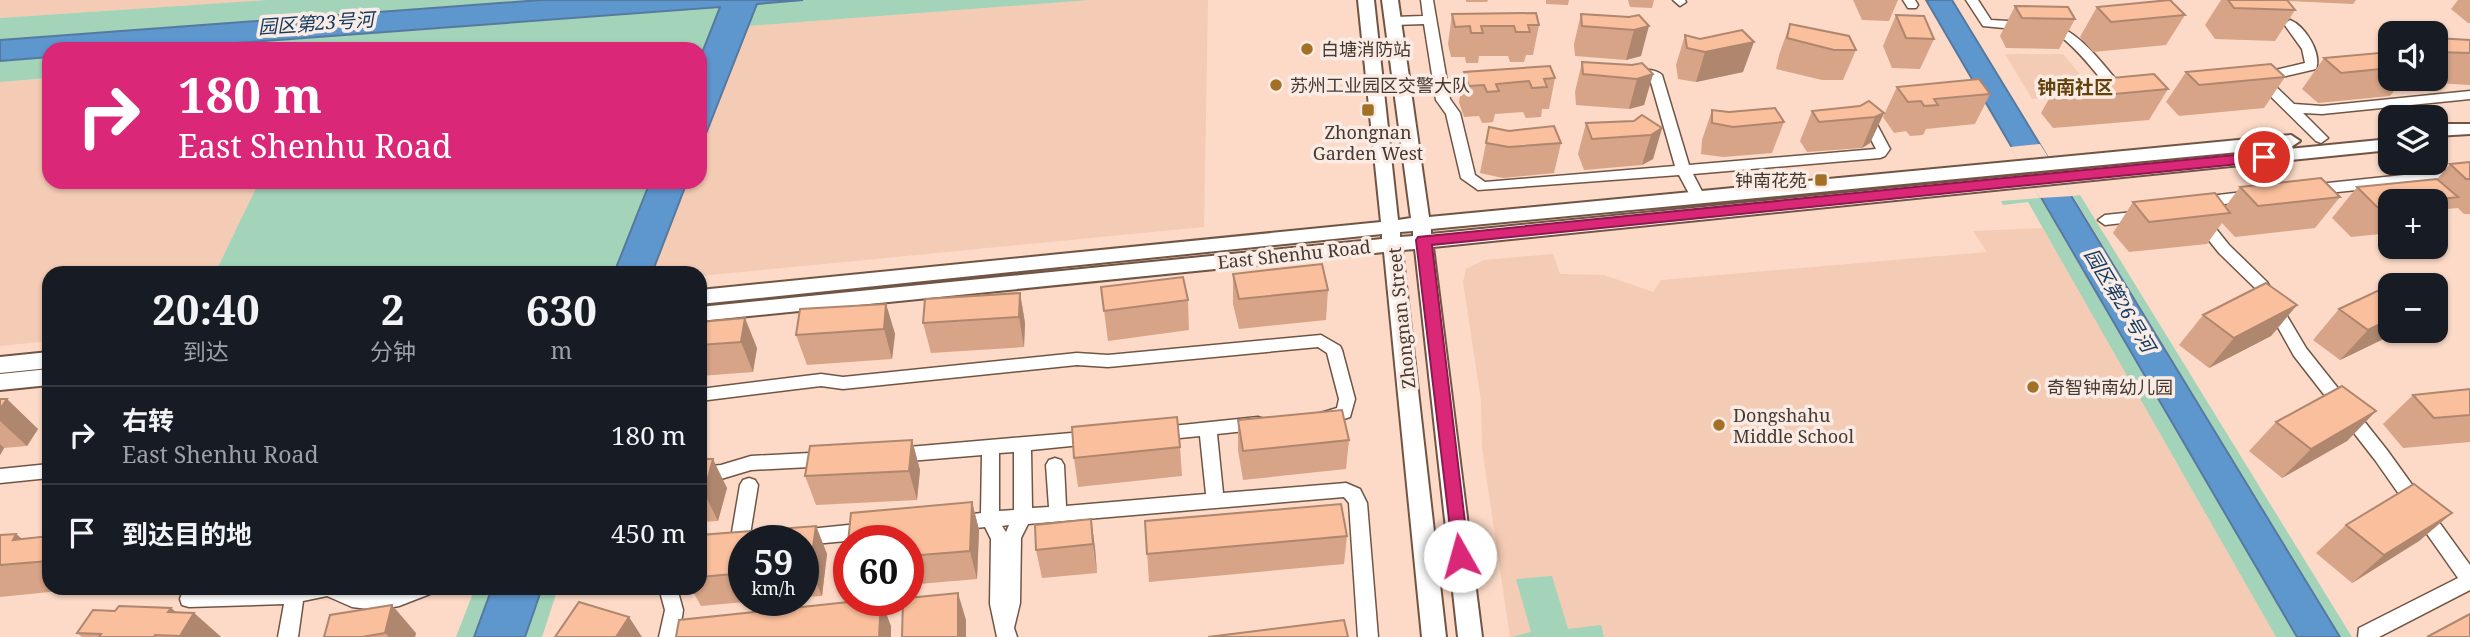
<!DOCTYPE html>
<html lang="zh">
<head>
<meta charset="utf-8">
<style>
  :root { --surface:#171b24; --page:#242831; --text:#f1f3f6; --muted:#9ea1a6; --line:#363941 }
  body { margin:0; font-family:"Noto Serif","Noto Sans SC",serif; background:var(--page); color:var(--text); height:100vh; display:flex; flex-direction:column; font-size:26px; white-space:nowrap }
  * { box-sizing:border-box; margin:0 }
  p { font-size:23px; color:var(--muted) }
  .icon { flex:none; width:38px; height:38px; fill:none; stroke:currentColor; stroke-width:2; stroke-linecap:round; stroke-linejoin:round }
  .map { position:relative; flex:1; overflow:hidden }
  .details { position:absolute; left:42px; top:266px; width:665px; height:329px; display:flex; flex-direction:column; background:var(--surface); border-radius:21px; box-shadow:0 2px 5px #0004 }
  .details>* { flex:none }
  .top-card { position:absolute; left:42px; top:42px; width:665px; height:147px; border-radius:21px; box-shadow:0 2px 5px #0004; background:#db2777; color:#fff; overflow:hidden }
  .buttons { position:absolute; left:2378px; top:21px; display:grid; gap:14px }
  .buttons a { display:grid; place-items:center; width:70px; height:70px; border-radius:14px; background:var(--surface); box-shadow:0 2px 5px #0004; font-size:35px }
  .speed { position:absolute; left:728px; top:525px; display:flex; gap:14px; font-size:35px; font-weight:700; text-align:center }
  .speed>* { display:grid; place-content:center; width:91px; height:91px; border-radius:50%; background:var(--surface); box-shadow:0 2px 5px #0004; line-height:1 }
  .speed small { font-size:18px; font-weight:400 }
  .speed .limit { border:10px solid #d22; background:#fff; color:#111 }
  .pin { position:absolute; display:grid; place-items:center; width:60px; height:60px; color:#fff; margin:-30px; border:4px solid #fff; border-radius:50%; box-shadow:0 2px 7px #0007 }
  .me { position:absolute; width:77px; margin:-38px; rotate:353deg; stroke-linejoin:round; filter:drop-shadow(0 0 5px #0008) }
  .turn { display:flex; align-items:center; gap:24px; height:147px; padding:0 21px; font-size:32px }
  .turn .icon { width:91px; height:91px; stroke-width:2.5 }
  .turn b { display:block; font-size:49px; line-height:60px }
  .eta { display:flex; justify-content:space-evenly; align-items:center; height:119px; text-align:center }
  .eta b { font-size:42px; font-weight:700; line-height:49px }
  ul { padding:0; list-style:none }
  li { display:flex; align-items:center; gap:21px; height:98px; padding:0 21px; border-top:2px solid var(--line) }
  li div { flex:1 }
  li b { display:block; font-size:26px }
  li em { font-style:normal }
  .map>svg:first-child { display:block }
</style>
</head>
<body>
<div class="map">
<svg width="2470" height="637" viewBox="0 0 2470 637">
  <rect width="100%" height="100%" fill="#fcdac7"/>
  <g fill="#f4cbb4">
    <polygon points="0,0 267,0 0,18"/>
    <polygon points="1090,0 1208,0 1204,227 700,276 700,273 652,273 687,182 700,182 700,149 748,26"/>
    <polygon points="2005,54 2063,54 2097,94 2032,99"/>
    <polygon points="49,78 49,182 259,182 215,273 49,273 49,341 0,346 0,82"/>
    <polygon points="2043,228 2276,637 1510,637 1482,448 1481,401 1463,282 1466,269 1484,260 1553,254 1560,274 1604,275 1653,292 1661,280 1987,252 1973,231"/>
  </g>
  <g fill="#a3d3b9">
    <polygon points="267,0 541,0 0,40 0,18"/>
    <polygon points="803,0 1090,0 748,26 757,3"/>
    <polygon points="721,7 700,58 700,49 156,49"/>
    <polygon points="49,57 49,78 0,82 0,61"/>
    <polygon points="259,182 650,182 614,273 215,273"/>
    <polygon points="2080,195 2352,637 2340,637 2073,196"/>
    <polygon points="2040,198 2297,637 2276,637 2028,202 2003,205 2001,201"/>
    <polygon points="1552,576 1568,629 1601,625 1604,637 1512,637 1531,632 1516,579"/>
    <polygon points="475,588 492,588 474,637 456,637"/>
    <polygon points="542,588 558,588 542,637 525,637"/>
  </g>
  <g fill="#5e96ce" stroke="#567a9f" stroke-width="2">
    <polygon points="541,0 803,0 757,4 700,149 700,58 720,7 156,49 49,49 49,57 0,61 0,40"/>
    <polygon points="1926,0 1952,0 2340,637 2297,637"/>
    <polygon points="650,182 687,182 652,273 614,273"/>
    <polygon points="492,588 542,588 525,637 474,637"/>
  </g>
  <polygon fill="#fcdac7" points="2040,144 2073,196 2040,198 2010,147"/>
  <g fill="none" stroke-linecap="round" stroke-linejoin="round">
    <defs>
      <g id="minor">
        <path d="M1421,0H1433L1450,99L1460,113L1475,175L1485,182L1675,166L1650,79L1629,77V71C1638,69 1655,68 1662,75L1689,165L1876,149L1861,120L1868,116L1873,117L1890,149L1885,156L1880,158L1693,174L1705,197L1698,202L1693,201L1679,175L1478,190L1461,178L1446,114L1436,100L1424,24L1394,25L1388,21L1394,17L1423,16Z"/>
        <polygon points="1673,0 1685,0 1686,2 1680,6"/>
        <polygon points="1903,0 1915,0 1918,5 1916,8 1908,8"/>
        <polygon points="1966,0 1978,0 1991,20 2025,22 2031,26 2025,30 1983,26"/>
        <path d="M2290,20C2305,26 2322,53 2316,69L2269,80L2294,104L2322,106L2470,91V99L2322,114L2303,113L2328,138L2321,143L2316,141L2252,78L2254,75L2305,63L2302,49L2284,24Z"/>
        <path d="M2047,22C2081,31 2102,64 2124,89V95H2114C2098,76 2084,56 2065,40C2057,34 2047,32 2041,26Z"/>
        <polygon points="2470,168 2470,178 2309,195 2302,190 2309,185"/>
        <polygon points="2252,191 2259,196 2257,200 2201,207 2194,202 2201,197"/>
        <polygon points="2143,211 2148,212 2150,216 2148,220 2105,225 2098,220 2105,215"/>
        <polygon points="2200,214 2205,215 2229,245 2267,282 2306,348 2387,450 2470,565 2470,590 2379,637 2358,637 2359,628 2458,578 2375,460 2294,356 2257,290 2219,253 2195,223 2193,219"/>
        <polygon points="1321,335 1340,346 1342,350 1355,399 1350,417 1323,426 1317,424 1315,419 1317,414 1337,408 1339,399 1327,353 1318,347 1108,367 1077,365 843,389 821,386 700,401 700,389 821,374 843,377 1077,353 1108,355"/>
        <path d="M1258,417L1264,419L1266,424L1264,429L1217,434L1223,493L1346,483L1360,489L1367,503L1378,637H1358L1349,503L1344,497L1028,524L1021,538L1020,603L1014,628L1017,637H997L990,604L991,539L985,527L957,530L951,527L948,522L951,517L981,513L982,455L897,462L891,460L888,455L891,450L897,448L1095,431L1101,433L1103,438L1101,443L1031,450L1032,508L1049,507L1046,465L1049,460L1055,458L1061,460L1064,465L1066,506L1206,494L1200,436L1159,440L1153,438L1151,433L1153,428ZM1014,452V510L999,511V453ZM1009,525L1006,532L1002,526Z"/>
        <polygon points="829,452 835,454 838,459 835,464 829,466 751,470 721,479 700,481 700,467 721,465 751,456"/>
        <polygon points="49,464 49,478 0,483 0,469"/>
        <polygon points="749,478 755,480 758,485 749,541 744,541 744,550 733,549 730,544 740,485 743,480"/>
        <polygon points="868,523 874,526 877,531 874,536 868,539 803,545 803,541 761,541 764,536 770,533"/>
        <polygon points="283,588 346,588 376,593 403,588 432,588 430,594 399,606 376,610 352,607 327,596 303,601 298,637 278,637 284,604 189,607 182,605 180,599 182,593 189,591"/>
        <polygon points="659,588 677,588 683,610 679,637 659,637 665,610"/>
      </g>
      <g id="major">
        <path d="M1358,0H1374L1398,220L1411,218L1382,0H1398L1429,217L2291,135L2300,141L2291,147L1431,229V234L2390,139V150L1433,247L1482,637H1458L1415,249L1402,250L1446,637H1422L1384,252L700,321V307L1382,239V234L700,304V290L1381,222ZM1413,231V236L1400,237V232Z"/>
        <polygon points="2436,124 2470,124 2470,134 2436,136"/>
        <polygon points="49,352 49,368 0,373 0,357"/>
        <polygon points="49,369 49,385 0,390 0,374"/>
      </g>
    </defs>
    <use href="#minor" stroke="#715544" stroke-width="3"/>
    <use href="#major" stroke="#715544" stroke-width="4"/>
    <use href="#minor" fill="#fff" fill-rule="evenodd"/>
    <use href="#major" fill="#fff" fill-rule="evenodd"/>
  </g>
  <g fill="#d7a487">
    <polygon points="1466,0 1488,0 1487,2 1466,2"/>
    <polygon points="1546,0 1569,0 1568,5 1546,4"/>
    <polygon points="1628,0 1654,0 1652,8 1630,7"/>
    <polygon points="1853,0 1898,0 1889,21 1862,20"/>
    <polygon points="2221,0 2356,0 2353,4 2288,1 2295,10 2275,41 2215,39 2205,25"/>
    <polygon points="2458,0 2470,0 2470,23 2468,23 2451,9"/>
    <polygon points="2015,6 2075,19 2059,49 2006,48 2000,36"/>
    <polygon points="2097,7 2185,15 2166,45 2093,52 2080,37"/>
    <polygon points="1452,14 1539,25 1533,55 1526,55 1524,62 1510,62 1508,56 1479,56 1478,63 1466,63 1465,57 1451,57 1448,44"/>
    <polygon points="1581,14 1629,17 1639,15 1641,56 1626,60 1575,56 1574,44"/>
    <polygon points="1896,15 1934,39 1920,69 1892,68 1883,46"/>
    <polygon points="1790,24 1856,50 1843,80 1822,80 1776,69 1779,55"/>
    <polygon points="1685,35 1743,72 1696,82 1678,79 1676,65"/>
    <polygon points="2436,38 2470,40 2470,85 2402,81 2390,96 2318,103 2302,89 2324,58 2390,52 2390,79 2436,79"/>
    <polygon points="1582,62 1653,74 1644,105 1629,109 1576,105 1575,92"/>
    <polygon points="1464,72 1555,78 1549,109 1542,109 1541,117 1526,118 1523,112 1495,114 1493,122 1482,123 1479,116 1464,117 1459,102"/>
    <polygon points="2186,72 2285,77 2264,108 2179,116 2166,102"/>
    <polygon points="2058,83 2168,89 2149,120 2053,128 2041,113"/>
    <polygon points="1897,87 1990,94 1975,124 1926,129 1923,135 1910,136 1906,131 1894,133 1883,117"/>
    <polygon points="1712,110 1784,122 1772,153 1723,157 1701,154 1702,140"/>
    <polygon points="1812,111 1884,113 1870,143 1862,148 1807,152 1800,141"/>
    <polygon points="1586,123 1662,128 1653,159 1642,165 1584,170 1578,154"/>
    <polygon points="1486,143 1561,143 1554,173 1503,178 1480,173"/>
    <polygon points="2470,162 2470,214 2464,214 2458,208 2447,209 2436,221 2436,201 2390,201 2390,233 2351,237 2332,218 2357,187 2437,179 2450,164"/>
    <polygon points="2240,187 2340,197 2315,228 2235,237 2222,223 2207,244 2129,252 2113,233 2133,202 2225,207"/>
    <polygon points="1233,274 1328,290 1326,320 1239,329 1233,304"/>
    <polygon points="1101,287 1188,300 1189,330 1108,341"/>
    <polygon points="1020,293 1025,323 1024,347 931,353 923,323"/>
    <polygon points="886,304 895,334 892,359 807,365 796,335"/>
    <polygon points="2297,305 2271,336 2209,368 2179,345 2203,315"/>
    <polygon points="2339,309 2390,331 2400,331 2340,360 2313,340"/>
    <polygon points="700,322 757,348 753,372 700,376"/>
    <polygon points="2470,389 2470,442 2403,448 2383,424 2413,395"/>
    <polygon points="0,399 38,429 27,446 4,448 0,455"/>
    <polygon points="2376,411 2347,441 2282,478 2249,451 2276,422"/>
    <polygon points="1238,420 1349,440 1346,469 1243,480 1238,450"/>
    <polygon points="912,440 920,470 917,500 816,505 805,476"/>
    <polygon points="1180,447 1182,476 1078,487 1074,458"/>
    <polygon points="700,459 727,488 718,521 700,522"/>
    <polygon points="972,502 979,530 977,579 908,585 908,541 849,541 849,568 846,562 851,513"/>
    <polygon points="2452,513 2419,541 2352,583 2316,553 2346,525"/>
    <polygon points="1091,519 1095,548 1097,573 1042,578 1036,550"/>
    <polygon points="1145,521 1347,536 1344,564 1149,582"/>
    <polygon points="816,526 827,554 822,596 803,597 803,541 744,541 744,600 768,600 701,606 691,588 700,588 700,535"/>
    <polygon points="16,534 49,561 49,588 89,588 0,597 0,535"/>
    <polygon points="171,608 176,612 194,613 221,637 82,637 77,633 115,611"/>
    <polygon points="330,615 416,633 415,637 324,637"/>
  </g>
  <g fill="#af866e">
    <polygon points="1649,26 1641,56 1626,60 1634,30"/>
    <polygon points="1754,42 1743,72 1696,82 1705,52"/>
    <polygon points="1653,74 1644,105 1629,109 1637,79"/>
    <polygon points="1884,113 1870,143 1862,148 1875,117"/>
    <polygon points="1662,128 1653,159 1642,165 1651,135"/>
    <polygon points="1020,293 1025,323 1024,347 1019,317"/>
    <polygon points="886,304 895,334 892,359 884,329"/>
    <polygon points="2297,305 2271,336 2209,368 2234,338"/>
    <polygon points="745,318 757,348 753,372 741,342"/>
    <polygon points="2390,319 2390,331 2400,331 2340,360 2368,330"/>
    <polygon points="7,399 38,429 27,446 0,421 0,409"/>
    <polygon points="2376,411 2347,441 2282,478 2311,449"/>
    <polygon points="912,440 920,470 917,500 909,471"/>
    <polygon points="0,444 4,448 0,455"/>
    <polygon points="713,459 727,488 718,521 704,493"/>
    <polygon points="972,502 979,530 977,579 970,551"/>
    <polygon points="2452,513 2419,541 2352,583 2384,555"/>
    <polygon points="1091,519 1095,548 1097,573 1093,544"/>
    <polygon points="816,526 827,554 822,596 810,568"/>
    <polygon points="16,534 48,561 13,540"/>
    <polygon points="958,593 966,620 966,637 958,637"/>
    <polygon points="881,600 891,626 891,637 879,637"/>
    <polygon points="392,605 416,633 415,637 389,637 385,633"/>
    <polygon points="171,608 188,623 194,613 221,637 181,637 168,612"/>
    <polygon points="629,617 642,637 616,637"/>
  </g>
  <g fill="#fabf9d" stroke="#af866e" stroke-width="2">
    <polygon points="2170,0 2185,15 2111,22 2097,7"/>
    <polygon points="2228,0 2287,0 2295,10 2234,8"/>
    <polygon points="2015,6 2068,7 2075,19 2022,18"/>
    <polygon points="1536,13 1539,25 1528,25 1530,32 1516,32 1514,26 1481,26 1483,33 1471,33 1470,26 1455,27 1452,14"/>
    <polygon points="1581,14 1629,17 1639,15 1649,26 1634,30 1582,26"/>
    <polygon points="1896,15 1924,16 1934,39 1906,38"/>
    <polygon points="1790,24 1849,36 1856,50 1834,50 1787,38"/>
    <polygon points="1742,30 1754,42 1705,52 1687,48 1685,35 1700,39"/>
    <polygon points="2436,38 2470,40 2470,53 2436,52"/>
    <polygon points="2390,52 2390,68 2341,73 2324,58"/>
    <polygon points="1582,62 1632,65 1642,63 1653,74 1637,79 1583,74"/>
    <polygon points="2271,64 2285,77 2199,85 2186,72"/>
    <polygon points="1550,66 1555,78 1544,79 1547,87 1532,88 1529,81 1496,84 1499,91 1487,92 1484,85 1469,86 1464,72"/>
    <polygon points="2154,74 2168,89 2071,98 2058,83"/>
    <polygon points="1979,79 1990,94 1934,99 1938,105 1924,106 1921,101 1908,102 1897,87"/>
    <polygon points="1869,101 1884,113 1875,117 1819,122 1812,111 1860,106"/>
    <polygon points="1775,108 1784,122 1733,127 1712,123 1712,110 1729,112"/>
    <polygon points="1642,115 1662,128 1651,135 1592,139 1586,123 1634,121"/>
    <polygon points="1554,126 1561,143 1509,147 1486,143 1489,127 1509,131"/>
    <polygon points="2470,162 2470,179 2466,179 2450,164"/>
    <polygon points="2321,178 2340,197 2258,206 2240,187"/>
    <polygon points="2437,179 2458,197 2424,201 2390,201 2390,205 2377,207 2357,187"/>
    <polygon points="2215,193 2230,213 2149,222 2133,202"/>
    <polygon points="1322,264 1328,290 1239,299 1233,274"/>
    <polygon points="1183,277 1188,300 1104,311 1101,287"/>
    <polygon points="2403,279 2411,285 2391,285"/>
    <polygon points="2266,283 2297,305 2234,338 2203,315"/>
    <polygon points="2390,285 2390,319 2368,330 2339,309"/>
    <polygon points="1020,293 1019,317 923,323 925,299"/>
    <polygon points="886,304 884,329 796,335 800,309"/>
    <polygon points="745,318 741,342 700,345 700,322"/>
    <polygon points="2342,386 2376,411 2311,449 2276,422"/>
    <polygon points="2470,389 2470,415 2434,418 2413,395"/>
    <polygon points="0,399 7,399 0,409"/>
    <polygon points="1342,410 1349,440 1243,451 1238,420"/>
    <polygon points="1177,417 1180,447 1074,458 1072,427"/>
    <polygon points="912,440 909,471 805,476 810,446"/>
    <polygon points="700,459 713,459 704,493 700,493"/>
    <polygon points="2414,484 2452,513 2384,555 2346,525"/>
    <polygon points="972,502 970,551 908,556 908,541 849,541 849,561 846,562 851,513"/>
    <polygon points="1341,504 1347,536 1147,554 1145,521"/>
    <polygon points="1091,519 1093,544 1036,550 1035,525"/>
    <polygon points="816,526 810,568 803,568 803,541 744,541 744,573 700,577 700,535"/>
    <polygon points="16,534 13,540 49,536 49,561 0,565 0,535"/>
    <polygon points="958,593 958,637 902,637 903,600 908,600 908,598"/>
    <polygon points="867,600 881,600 879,637 676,637 679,620"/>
    <polygon points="579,602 629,617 616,637 555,637"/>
    <polygon points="392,605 385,633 362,637 324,637 330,615"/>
    <polygon points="119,606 171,608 168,612 194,613 180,636 155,635 154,637 99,637 101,634 77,633 93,610 115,611"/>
    <polygon points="2470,614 2470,637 2427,637"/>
    <polygon points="1344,620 1348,637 1208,637"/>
  </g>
  <polygon fill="#db2777" stroke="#8e194d" stroke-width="2" points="2264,152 2271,157 2269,161 1432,245 1469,556 1467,562 1460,564 1454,562 1416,240 1418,237"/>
  <g fill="#a27126" stroke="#faece4" stroke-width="2.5">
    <circle cx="1307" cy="49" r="7"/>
    <circle cx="1276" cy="85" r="7"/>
    <rect x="1361" y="103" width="14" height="14" rx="3.5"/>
    <rect x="1814" y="173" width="14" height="14" rx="3.5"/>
    <circle cx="2033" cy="387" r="7"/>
    <circle cx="1719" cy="425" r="7"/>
  </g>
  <g text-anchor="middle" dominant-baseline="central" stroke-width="7" stroke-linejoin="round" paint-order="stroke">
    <g font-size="18" fill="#453831" stroke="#faece4" text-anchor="start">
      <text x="1321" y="49">白塘消防站</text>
      <text x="1290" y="85">苏州工业园区交警大队</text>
      <text x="1368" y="132" text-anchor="middle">Zhongnan<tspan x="1368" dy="21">Garden West</tspan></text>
      <text x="1807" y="180" text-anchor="end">钟南花苑</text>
      <text x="2047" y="387">奇智钟南幼儿园</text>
      <text x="1733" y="415">Dongshahu<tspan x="1733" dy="21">Middle School</tspan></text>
    </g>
    <g font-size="18" fill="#453831" stroke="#faece4">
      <text transform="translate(1294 254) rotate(-6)">East Shenhu Road</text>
      <text transform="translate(1401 318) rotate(-96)">Zhongnan Street</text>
    </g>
    <g font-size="19" font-style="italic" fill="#113a60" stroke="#faece4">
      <text transform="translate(316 23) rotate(-4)">园区第23号河</text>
      <text transform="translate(2120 300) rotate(59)">园区第26号河</text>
    </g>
    <g font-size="19" font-weight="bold" fill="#63410b" stroke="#faece4">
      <text x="2075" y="87">钟南社区</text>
    </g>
  </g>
</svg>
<div class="buttons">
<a><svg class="icon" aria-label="sound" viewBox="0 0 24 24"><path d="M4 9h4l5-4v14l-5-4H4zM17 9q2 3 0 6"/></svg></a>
<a><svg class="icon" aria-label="layers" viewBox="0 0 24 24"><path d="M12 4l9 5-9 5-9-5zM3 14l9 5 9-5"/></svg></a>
<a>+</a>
<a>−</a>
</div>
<div class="speed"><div>59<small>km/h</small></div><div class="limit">60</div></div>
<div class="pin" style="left:2264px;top:157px;background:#d93025"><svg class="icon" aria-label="arrive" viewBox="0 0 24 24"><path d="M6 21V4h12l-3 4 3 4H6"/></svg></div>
<svg class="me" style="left:1460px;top:556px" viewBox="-20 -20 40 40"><circle r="19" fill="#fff"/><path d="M0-13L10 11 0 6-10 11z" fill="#db2777"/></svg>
<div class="top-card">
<div class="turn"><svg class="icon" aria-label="right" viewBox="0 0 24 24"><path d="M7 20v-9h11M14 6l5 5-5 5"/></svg><div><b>180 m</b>East Shenhu Road</div></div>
</div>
<section class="details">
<div class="eta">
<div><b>20:40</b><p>到达</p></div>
<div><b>2</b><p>分钟</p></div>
<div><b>630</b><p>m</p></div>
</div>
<ul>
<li><svg class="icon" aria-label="right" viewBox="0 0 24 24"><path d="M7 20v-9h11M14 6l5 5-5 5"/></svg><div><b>右转</b><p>East Shenhu Road</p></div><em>180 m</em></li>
<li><svg class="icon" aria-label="arrive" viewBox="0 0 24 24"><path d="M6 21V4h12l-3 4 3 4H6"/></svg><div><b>到达目的地</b></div><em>450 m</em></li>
</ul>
</section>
</div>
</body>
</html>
